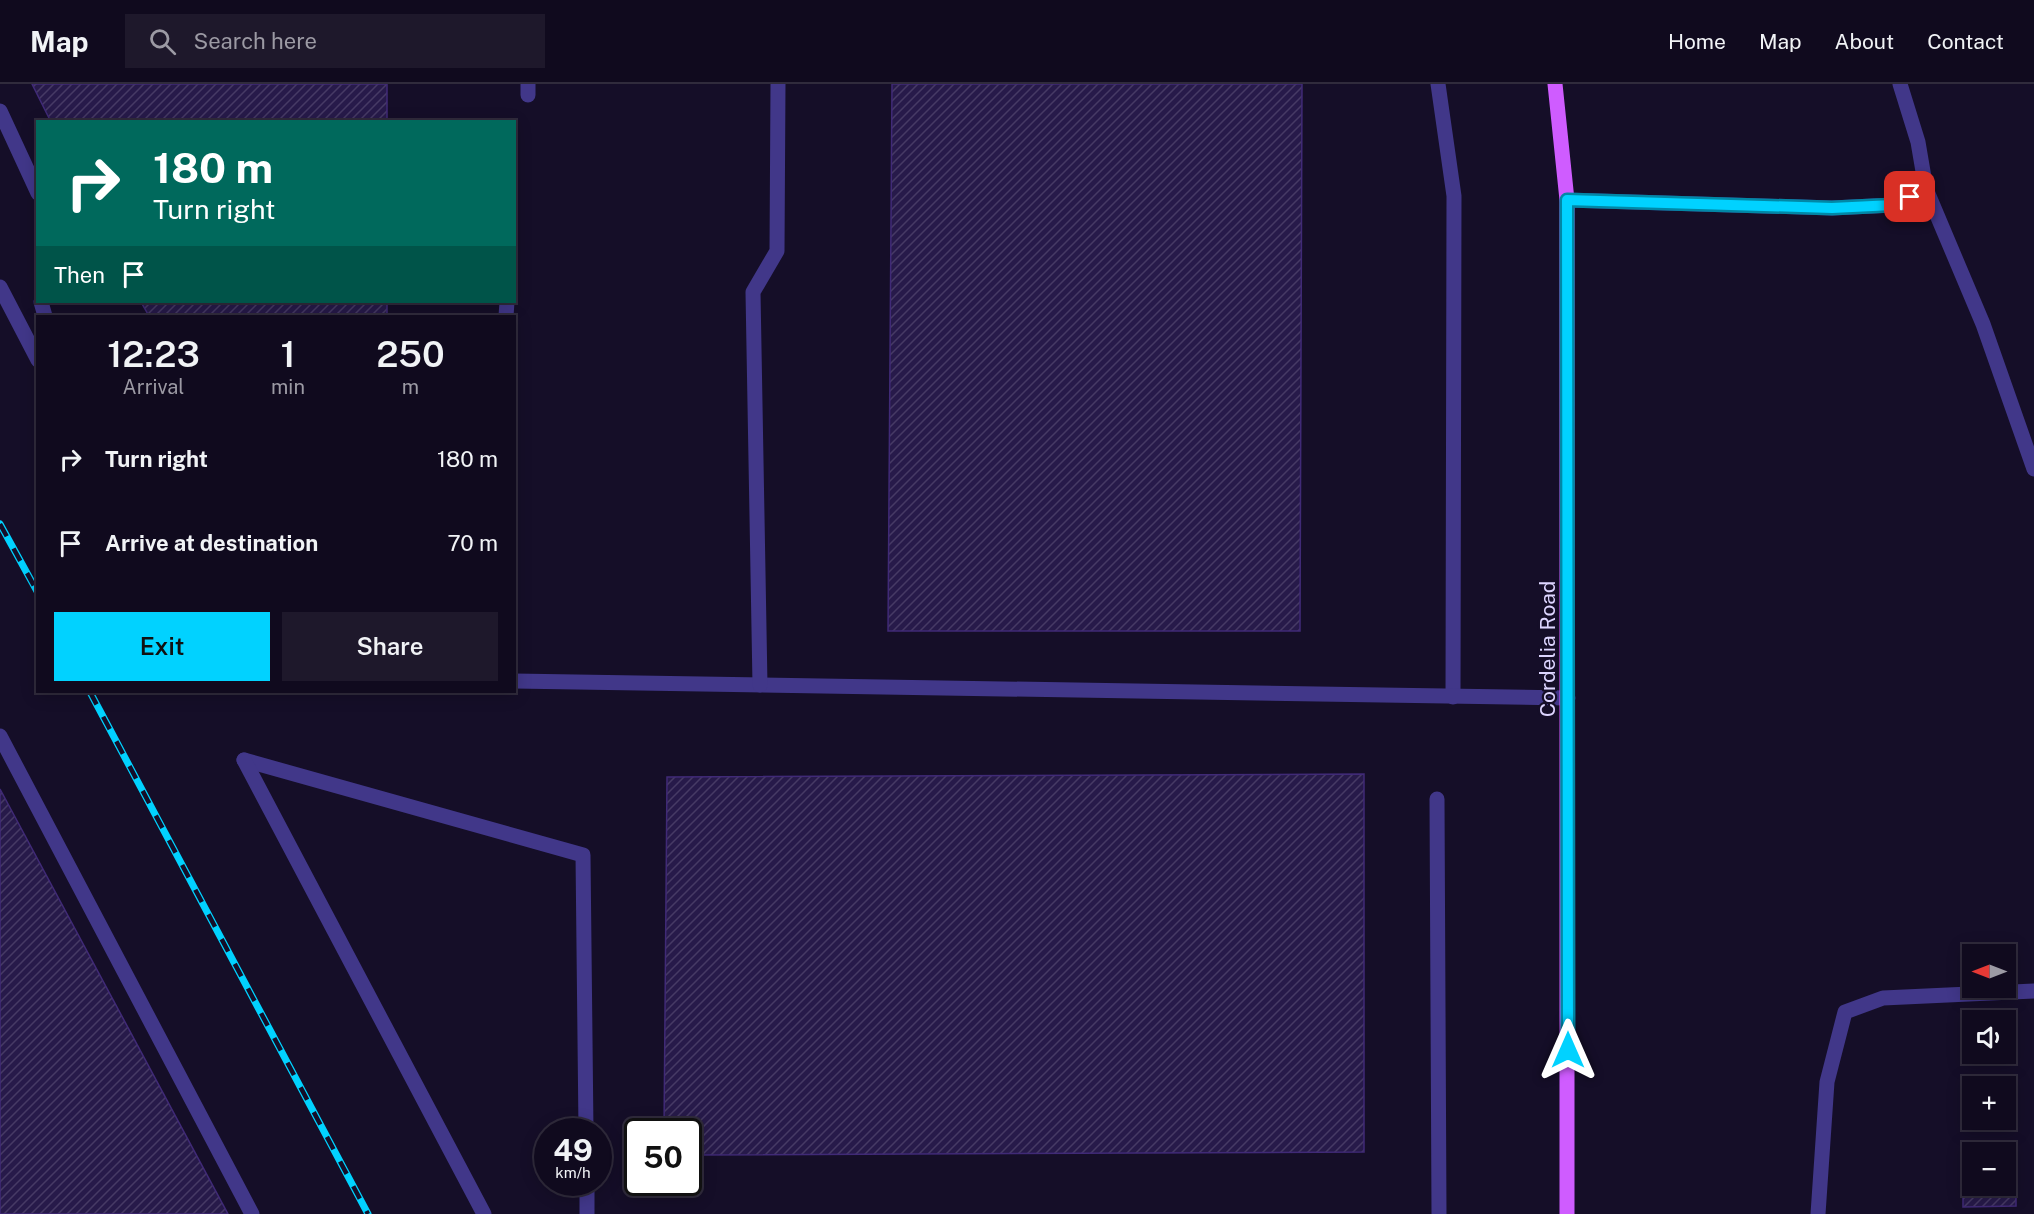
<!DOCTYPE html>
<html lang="en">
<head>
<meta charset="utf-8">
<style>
  :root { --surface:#100a1e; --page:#1e182b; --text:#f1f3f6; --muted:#9c9aa4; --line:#302b3c; --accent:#01d2ff }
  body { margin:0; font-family:"Public Sans",sans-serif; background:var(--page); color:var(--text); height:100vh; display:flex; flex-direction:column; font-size:22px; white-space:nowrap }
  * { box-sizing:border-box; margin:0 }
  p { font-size:20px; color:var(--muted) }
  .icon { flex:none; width:33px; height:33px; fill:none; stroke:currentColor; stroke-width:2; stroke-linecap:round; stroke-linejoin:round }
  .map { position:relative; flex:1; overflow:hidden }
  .details { position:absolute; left:36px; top:231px; width:480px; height:378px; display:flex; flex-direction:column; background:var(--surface); border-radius:0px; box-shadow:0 3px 15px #0003,0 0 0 2px var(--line) }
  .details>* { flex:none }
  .top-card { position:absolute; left:36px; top:36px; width:480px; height:183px; border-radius:0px; box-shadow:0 3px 15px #0003,0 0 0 2px var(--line); background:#00695c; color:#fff; overflow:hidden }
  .needle { width:39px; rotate:270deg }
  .fabs { position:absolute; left:1962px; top:860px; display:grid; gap:12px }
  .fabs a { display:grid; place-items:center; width:54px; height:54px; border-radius:0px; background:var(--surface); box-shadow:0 3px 15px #0003,0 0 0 2px var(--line); font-size:30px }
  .speed { position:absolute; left:534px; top:1034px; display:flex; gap:12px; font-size:30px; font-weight:700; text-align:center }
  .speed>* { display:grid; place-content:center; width:78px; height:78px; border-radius:50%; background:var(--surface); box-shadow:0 3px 15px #0003,0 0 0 2px var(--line); line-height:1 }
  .speed small { font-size:15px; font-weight:400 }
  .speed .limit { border:3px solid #111; border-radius:9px; background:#fff; color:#111 }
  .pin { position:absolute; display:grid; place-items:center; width:51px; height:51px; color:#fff; margin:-26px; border-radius:12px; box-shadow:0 3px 9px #0006 }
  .me { position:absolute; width:66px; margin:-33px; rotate:0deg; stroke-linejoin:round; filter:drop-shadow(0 0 4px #0008) }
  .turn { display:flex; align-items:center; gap:21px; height:126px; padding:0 18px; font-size:27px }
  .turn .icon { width:78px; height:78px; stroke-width:2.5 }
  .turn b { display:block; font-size:42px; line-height:51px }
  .then { display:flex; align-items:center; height:57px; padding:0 18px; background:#0003; gap:12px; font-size:22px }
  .eta { display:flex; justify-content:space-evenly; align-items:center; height:102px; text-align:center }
  .eta b { font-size:36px; font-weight:600; line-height:42px }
  .action { display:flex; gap:12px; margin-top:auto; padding:12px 18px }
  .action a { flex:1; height:69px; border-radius:0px; background:var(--accent); color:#111; font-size:24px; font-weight:600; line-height:69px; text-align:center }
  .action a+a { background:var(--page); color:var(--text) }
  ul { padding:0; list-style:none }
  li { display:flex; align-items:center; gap:18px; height:84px; padding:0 18px }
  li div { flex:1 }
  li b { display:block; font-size:22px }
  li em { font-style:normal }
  header { display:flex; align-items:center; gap:36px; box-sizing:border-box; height:84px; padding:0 30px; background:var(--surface); border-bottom:2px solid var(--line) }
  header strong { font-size:28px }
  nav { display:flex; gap:33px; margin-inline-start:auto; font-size:21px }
  .search { width:420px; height:54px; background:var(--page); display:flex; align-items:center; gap:15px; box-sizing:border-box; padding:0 21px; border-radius:0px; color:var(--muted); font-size:22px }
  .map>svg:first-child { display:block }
</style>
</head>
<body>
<header>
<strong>Map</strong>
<div class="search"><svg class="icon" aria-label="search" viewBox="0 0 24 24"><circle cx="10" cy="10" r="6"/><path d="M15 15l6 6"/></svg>Search here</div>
<nav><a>Home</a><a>Map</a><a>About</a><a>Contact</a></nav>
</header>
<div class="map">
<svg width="2034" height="1130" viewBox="0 0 2034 1130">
  <defs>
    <pattern id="building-hatch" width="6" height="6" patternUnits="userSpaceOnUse" patternTransform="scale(1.5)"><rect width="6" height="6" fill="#271a4a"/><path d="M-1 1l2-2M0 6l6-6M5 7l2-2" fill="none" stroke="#463a65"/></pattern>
  </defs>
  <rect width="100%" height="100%" fill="#150e28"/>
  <g fill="url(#building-hatch)" stroke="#402a77" stroke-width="1.5">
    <polygon points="32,0 387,0 387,38 51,38"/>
    <polygon points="892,0 1302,0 1300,547 888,547"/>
    <polygon points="141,218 387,218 387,232 149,232"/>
    <polygon points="1364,690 1364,1068 688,1071 688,1047 664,1047 667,693"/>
    <polygon points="0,705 228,1130 0,1130"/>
    <polygon points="2006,1073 2016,1073 2016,1122 1963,1123 1963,1074 1972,1074 1972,1101 2006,1101"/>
  </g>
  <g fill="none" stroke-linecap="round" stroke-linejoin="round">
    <g stroke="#413789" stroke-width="15">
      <polyline points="528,0 528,11"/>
      <polyline points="1438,0 1454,112 1453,613"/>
      <polyline points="0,27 38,109"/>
      <polyline points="1926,105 1983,240 2034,385"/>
      <polyline points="1567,116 1832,124 1893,121 1926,105 1918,58 1900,0"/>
      <polyline points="0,203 38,276"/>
      <polyline points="41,218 45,232"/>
      <polyline points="506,232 507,218"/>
      <polyline points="514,597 1568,614"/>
      <polyline points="760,601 753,208 777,167 778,0"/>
      <polyline points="0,652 252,1130"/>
      <polyline points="244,676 583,771 586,1047"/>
      <polyline points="244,676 484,1130"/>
      <polyline points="1437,715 1439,1130"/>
      <polyline points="587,1098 587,1130"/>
      <polyline points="1818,1130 1827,998 1845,928 1883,914 2034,907"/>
    </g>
    <polyline stroke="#cf5cff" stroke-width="15" points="1555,0 1567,116 1567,1130"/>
    <defs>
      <g id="rail">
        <polyline points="0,440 38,509"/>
        <polyline points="90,608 368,1130"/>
      </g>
    </defs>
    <use href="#rail" stroke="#01d2ff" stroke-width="7"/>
    <use href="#rail" stroke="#150e28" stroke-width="4.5" stroke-dasharray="14" stroke-linecap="butt"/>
  </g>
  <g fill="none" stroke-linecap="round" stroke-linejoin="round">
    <defs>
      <polyline id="route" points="1568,966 1567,116 1832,124 1893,121 1910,113"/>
    </defs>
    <use href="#route" stroke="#0188a6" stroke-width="15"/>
    <use href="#route" stroke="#01d2ff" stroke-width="10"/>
  </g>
  <g text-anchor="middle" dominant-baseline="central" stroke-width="4.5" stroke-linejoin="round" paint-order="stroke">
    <g font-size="21" fill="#ddd5ff" stroke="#150e28">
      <text transform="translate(1547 565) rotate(-90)">Cordelia Road</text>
    </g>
  </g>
</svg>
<div class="fabs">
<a><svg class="needle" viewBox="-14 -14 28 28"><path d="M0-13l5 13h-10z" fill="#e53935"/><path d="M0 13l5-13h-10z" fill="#9c9aa4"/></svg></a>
<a><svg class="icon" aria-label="sound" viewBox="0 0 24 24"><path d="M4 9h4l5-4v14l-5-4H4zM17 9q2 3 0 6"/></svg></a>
<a>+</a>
<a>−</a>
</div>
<div class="speed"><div>49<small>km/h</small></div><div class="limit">50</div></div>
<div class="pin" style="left:1910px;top:113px;background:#d93025"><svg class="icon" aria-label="arrive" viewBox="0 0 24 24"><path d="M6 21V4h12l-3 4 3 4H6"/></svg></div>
<svg class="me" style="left:1568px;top:966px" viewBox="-20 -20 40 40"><path d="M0-17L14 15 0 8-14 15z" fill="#01d2ff" stroke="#fff" stroke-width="4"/></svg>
<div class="top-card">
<div class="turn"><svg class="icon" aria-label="right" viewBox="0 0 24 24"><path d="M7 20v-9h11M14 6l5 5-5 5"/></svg><div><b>180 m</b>Turn right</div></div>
<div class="then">Then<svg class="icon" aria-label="arrive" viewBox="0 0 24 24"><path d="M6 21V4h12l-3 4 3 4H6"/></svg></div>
</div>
<section class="details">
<div class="eta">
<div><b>12:23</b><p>Arrival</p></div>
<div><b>1</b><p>min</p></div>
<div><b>250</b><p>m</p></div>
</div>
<ul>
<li><svg class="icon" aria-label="right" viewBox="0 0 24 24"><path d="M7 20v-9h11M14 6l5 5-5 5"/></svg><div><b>Turn right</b></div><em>180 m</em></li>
<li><svg class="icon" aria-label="arrive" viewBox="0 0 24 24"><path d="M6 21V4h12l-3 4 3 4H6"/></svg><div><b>Arrive at destination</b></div><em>70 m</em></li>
</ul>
<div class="action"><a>Exit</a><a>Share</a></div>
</section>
</div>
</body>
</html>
